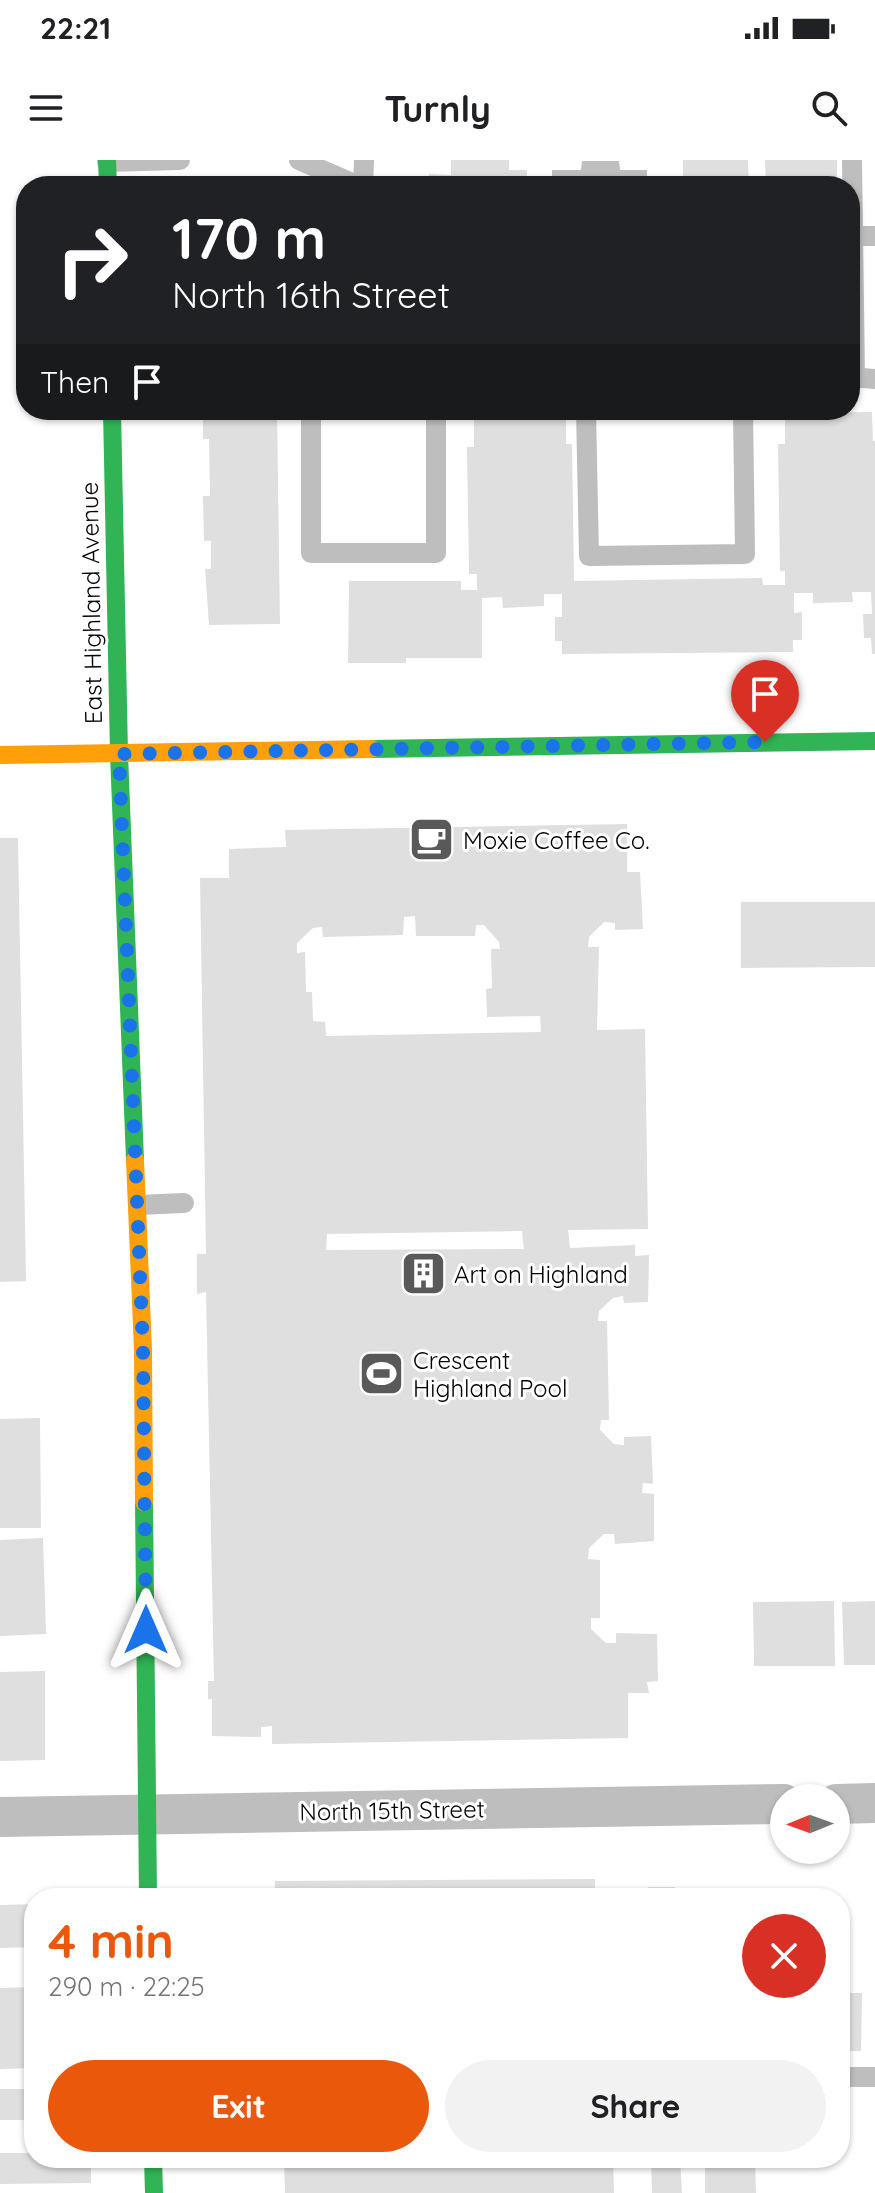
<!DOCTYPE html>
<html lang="en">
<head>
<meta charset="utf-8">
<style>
  :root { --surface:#fff; --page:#f2f2f2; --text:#202124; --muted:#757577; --accent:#ea580c }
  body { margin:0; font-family:Quicksand,sans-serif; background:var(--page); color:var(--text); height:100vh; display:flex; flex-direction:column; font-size:30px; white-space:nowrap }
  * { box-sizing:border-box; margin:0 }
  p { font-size:26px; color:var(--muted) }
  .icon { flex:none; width:44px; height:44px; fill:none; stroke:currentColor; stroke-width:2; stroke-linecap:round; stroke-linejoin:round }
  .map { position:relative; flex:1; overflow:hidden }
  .sheet { position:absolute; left:24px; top:1728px; width:826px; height:280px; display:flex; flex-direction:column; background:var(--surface); border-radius:32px; box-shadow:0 2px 6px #0004 }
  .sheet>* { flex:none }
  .banner { position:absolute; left:16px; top:16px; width:844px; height:244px; border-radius:32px; box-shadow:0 2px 6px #0004; background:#202124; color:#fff; overflow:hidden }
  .needle { width:52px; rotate:269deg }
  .controls { position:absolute; left:770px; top:1624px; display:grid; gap:16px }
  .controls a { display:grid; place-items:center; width:80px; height:80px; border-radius:50%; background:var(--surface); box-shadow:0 2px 6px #0004; font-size:40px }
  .pin { position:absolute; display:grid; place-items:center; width:68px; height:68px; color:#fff; margin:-82px -34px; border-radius:50% 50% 50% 0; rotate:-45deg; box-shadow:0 0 8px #0007 }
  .pin .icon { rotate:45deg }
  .me { position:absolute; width:88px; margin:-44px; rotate:0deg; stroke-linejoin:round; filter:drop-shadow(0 0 6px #0008) }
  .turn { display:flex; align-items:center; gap:28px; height:168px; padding:0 24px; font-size:36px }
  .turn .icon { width:104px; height:104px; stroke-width:2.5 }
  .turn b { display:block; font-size:56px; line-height:68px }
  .then { display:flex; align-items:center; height:76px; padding:0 24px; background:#0003; gap:16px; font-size:30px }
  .round { display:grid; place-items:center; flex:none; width:84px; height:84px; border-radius:42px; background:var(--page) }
  .summary { display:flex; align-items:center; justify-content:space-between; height:136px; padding:0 24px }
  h1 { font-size:48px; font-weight:700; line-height:60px; color:var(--accent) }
  .primary-button { display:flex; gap:16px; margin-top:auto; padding:16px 24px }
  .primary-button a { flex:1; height:92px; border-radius:48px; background:var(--accent); color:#fff; font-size:32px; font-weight:700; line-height:92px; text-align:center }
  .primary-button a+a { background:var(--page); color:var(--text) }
  .status { display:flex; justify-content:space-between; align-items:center; height:56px; padding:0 40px; background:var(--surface); direction:ltr }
  .status svg { height:22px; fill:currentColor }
  header { display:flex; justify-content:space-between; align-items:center; height:104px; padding:0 24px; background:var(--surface); font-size:36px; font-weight:700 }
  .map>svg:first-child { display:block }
</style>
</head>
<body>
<div class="status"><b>22:21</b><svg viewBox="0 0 49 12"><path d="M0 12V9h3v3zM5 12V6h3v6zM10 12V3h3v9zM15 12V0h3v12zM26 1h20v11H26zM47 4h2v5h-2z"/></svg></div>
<header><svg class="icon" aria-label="menu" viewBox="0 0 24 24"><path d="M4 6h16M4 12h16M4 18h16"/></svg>Turnly<svg class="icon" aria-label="search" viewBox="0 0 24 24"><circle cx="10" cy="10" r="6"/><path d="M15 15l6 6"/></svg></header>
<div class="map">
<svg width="875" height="2033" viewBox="0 0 875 2033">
  <rect width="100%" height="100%" fill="#fff"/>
  <polygon fill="#bfbfbf" points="582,1 619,1 620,10 647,10 647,26 552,26 552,10 581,10"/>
  <g fill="#dfdfdf" fill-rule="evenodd">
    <polygon points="451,0 509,0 509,10 527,10 527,26 429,26 429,14 451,15"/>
    <polygon points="683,0 748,0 749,26 692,26 692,19 683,19"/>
    <polygon points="765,0 837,0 837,26 766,26"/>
    <polygon points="203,250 277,250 280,464 209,465 205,409 211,409 211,381 204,381 203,336 210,336 209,279 203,279"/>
    <polygon points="566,250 566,284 572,284 574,421 762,418 763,425 785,425 785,411 780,411 778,284 785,284 785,253 872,252 873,281 875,281 875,494 872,494 871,478 864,478 863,454 872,454 871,432 852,432 853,442 813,443 813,433 794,433 794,453 802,452 802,480 793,480 793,492 562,494 562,481 555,481 555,457 562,457 562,434 544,434 544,446 503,448 502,437 482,438 482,498 406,498 406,503 348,503 349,421 461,421 461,430 477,430 477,414 469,414 467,287 474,287 474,251"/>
    <path d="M627,664V712H640L643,769L615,770V763L604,762L589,777L588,787H599L597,870L645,869L648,1069L568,1070L570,1088L635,1085V1096L649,1095L648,1142L624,1143L623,1136L613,1138L599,1151L598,1161H607L609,1260H601L600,1270L614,1284L624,1285V1277L651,1276L653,1324L643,1323L642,1333L654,1334V1381L615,1384L614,1374H604L589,1388L588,1399L600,1400V1458H591V1469L606,1483H616V1473L657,1474L658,1521L647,1522L649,1533H628V1578L272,1584V1566L261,1567V1577L212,1576V1539H208V1521H214L206,1132L197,1134V1094H206L200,718H229V689L286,687L285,670ZM415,756L416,776H475L476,765H484L499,782L500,789H491L492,828L486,829L487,857L540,856L541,872L326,876L325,862L313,861L312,832H306L305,792L297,793V783L313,768L322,767L323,777L403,775L404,757ZM522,1071L524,1089L326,1090L327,1074Z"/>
    <polygon points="0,678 18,678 26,1121 0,1122"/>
    <polygon points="741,742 875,742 875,807 741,808"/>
    <polygon points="40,1258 41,1368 0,1368 0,1259"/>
    <polygon points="43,1378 46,1474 0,1476 0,1380"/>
    <polygon points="834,1441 835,1506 754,1506 753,1442"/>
    <polygon points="875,1441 875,1505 844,1505 842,1442"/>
    <polygon points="45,1511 45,1600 0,1601 0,1512"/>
    <polygon points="595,1719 595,1738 275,1738 275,1721"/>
    <rect x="648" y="1727" width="27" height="11"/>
    <polygon points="265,1729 265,1738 236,1738 236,1730"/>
    <polygon points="34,1744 34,1787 0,1788 0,1745"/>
    <polygon points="34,1827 34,1908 0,1909 0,1828"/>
    <polygon points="840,1833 862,1833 861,1891 840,1891"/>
    <rect x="0" y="1929" width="34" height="31"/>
    <polygon points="0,1993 34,1993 34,1998 91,1998 91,2023 0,2024"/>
    <polygon points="462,1998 613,1998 614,2033 285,2033 284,2002"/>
    <polygon points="651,1998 680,1998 682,2033 652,2033"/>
    <polygon points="705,1998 755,1998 756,2033 705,2033"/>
  </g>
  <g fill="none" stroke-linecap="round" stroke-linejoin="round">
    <g stroke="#bebebe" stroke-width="20">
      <polyline points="299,0 359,26"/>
      <polyline points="852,0 855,217"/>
      <polyline points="107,2 180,0"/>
      <polyline points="363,26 364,0"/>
      <polyline points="853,76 875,76"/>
      <polyline points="850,217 875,219"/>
      <polyline points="311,250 311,393 436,393 436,250"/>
      <polyline points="586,250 589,396 745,394 743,250"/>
      <polyline points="138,1045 184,1043"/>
      <polyline points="840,1917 875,1917"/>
    </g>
    <g stroke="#bebebe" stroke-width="40">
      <polyline points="836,1644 875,1643"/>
      <polyline points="0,1657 784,1644"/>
    </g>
    <g stroke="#30b455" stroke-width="18">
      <polyline points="107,0 108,26"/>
      <polyline points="112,250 119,594 135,1000"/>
      <polyline points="372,589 875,581"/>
      <polyline points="144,1342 148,1738"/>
      <polyline points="153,1998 154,2033"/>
    </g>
    <g stroke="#ff9f0a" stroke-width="18">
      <polyline points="0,595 372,589"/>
      <polyline points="135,1000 143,1190 144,1342"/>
    </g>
  </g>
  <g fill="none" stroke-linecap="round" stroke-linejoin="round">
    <polyline stroke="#1a73e8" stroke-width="14" stroke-dasharray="0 25.2" points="146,1470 143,1190 119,594 765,582"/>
  </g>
  <defs>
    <symbol id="cafe-square" viewBox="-11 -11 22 22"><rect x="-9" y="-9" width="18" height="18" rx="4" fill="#595959" stroke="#fff"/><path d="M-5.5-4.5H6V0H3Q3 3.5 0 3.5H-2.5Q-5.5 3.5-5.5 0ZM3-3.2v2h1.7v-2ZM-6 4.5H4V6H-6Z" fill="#fff"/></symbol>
    <symbol id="building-square" viewBox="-11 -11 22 22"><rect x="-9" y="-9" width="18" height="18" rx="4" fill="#595959" stroke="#fff"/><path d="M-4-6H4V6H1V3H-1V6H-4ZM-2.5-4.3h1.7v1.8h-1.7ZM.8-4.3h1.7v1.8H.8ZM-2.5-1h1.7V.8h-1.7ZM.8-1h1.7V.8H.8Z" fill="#fff"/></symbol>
    <symbol id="stadium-square" viewBox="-11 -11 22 22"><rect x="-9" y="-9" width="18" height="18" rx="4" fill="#595959" stroke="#fff"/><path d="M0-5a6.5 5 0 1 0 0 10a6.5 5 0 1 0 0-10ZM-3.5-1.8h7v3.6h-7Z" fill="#fff"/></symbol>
  </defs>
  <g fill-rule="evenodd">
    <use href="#cafe-square" x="406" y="654" width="51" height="51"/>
    <use href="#building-square" x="398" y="1088" width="51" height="51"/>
    <use href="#stadium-square" x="356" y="1188" width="51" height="51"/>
  </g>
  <g text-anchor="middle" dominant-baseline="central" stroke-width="6" stroke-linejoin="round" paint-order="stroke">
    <g font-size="24" fill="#000" stroke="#fff">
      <text transform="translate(91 443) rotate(-91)">East Highland Avenue</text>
      <text transform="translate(392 1650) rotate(-1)">North 15th Street</text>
    </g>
    <g font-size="24" fill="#000" stroke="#fff" text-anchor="start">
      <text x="463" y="680">Moxie Coffee Co.</text>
      <text x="454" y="1114">Art on Highland</text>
      <text x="413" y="1200">Crescent<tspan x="413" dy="28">Highland Pool</tspan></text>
    </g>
  </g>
</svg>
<div class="controls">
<a><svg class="needle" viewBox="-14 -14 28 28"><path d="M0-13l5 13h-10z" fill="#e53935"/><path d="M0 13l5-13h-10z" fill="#757577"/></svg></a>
</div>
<div class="pin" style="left:765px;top:582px;background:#d93025"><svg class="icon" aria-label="arrive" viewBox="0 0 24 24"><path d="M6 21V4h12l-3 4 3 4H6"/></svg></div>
<svg class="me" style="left:146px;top:1470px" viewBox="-20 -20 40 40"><path d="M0-17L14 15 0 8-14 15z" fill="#1a73e8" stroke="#fff" stroke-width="4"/></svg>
<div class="banner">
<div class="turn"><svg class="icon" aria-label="right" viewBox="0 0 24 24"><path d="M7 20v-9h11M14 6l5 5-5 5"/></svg><div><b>170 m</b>North 16th Street</div></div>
<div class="then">Then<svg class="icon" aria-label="arrive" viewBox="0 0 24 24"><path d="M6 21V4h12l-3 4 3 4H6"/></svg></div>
</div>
<section class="sheet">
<div class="summary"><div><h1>4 min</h1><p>290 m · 22:25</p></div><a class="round" style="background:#d93025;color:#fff"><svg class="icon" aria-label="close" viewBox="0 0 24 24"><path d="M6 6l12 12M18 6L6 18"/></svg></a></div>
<div class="primary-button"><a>Exit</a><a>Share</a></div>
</section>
</div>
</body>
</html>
